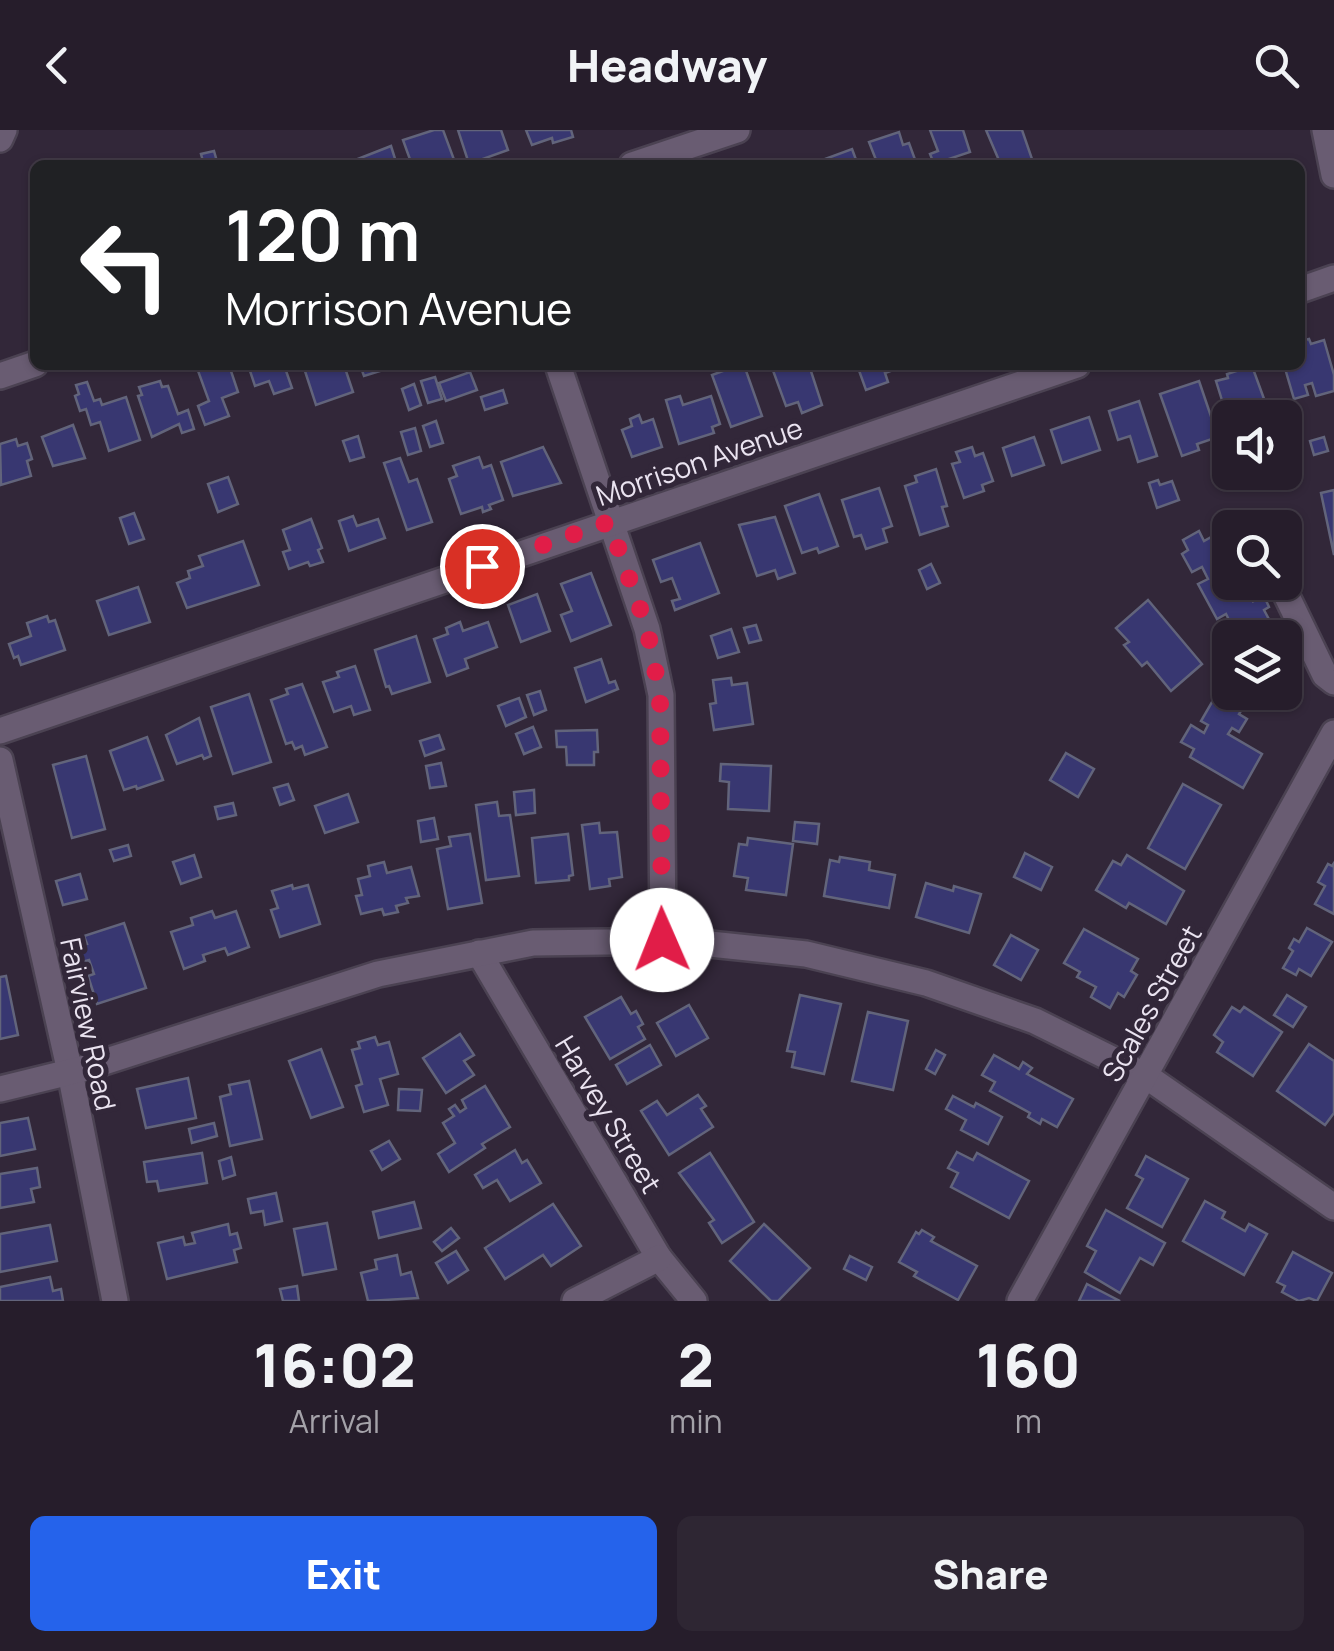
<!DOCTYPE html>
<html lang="en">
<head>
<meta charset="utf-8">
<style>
  :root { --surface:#261d2b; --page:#2e2633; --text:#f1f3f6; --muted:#a4a2a9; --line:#423b47; --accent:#2563eb }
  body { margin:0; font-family:Manrope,sans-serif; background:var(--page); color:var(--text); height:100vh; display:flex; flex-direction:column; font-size:38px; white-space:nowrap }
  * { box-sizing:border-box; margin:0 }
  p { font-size:32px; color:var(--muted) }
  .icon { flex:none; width:55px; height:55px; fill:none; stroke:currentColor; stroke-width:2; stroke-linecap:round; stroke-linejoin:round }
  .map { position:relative; height:1171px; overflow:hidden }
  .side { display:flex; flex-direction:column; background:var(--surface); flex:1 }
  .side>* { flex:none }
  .hud { position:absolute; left:30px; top:30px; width:1275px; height:210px; border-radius:15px; box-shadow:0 2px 8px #0004,0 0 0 2px var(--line); background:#202124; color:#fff; overflow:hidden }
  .tools { position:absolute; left:1212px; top:270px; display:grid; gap:20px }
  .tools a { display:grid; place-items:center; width:90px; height:90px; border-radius:15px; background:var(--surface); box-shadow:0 2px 8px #0004,0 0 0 2px var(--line); font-size:50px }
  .pin { position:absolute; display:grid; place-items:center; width:85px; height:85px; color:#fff; margin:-42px; border:5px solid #fff; border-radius:50%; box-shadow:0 2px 10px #0007 }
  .me { position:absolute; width:110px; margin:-55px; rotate:359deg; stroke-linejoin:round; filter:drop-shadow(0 0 8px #0008) }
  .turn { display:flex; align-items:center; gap:35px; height:210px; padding:0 30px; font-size:45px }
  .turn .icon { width:130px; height:130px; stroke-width:2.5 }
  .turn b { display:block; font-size:70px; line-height:85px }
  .eta { display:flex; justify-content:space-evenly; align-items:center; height:170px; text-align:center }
  .eta b { font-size:60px; font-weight:800; line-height:70px }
  .primary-button { display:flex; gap:20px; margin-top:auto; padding:20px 30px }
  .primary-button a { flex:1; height:115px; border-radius:15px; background:var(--accent); color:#fff; font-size:40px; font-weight:800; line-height:115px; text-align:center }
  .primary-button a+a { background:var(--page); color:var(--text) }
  header { display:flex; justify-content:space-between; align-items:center; height:130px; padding:0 30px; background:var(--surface); font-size:45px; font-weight:800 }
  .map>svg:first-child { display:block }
</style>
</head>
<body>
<header><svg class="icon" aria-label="back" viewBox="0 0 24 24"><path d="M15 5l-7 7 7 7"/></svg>Headway<svg class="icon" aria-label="search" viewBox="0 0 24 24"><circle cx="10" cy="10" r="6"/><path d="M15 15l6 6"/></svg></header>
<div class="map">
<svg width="1334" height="1171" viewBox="0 0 1334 1171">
  <rect width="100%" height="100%" fill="#322739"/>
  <g fill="#383771" stroke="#62647b" stroke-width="2.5">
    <polygon points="434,0 443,0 456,35 412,35 403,10"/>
    <polygon points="458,0 501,0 508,20 469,34"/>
    <polygon points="526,0 571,0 573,7 553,13 552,8 532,15"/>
    <polygon points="930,0 963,0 970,22 934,34 930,24 938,21"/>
    <polygon points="986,0 1022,0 1032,29 1001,35"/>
    <polygon points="899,2 903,15 909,13 917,35 878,35 869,12"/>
    <polygon points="391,16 397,35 351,35 350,32"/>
    <polygon points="852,19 858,35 827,35 825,29"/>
    <polygon points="214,21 218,35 204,35 201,24"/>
    <polygon points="1309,209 1311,214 1324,210 1334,245 1334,261 1316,266 1312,253 1305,255 1308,265 1294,269 1284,235 1300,235 1300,211"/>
    <polygon points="204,235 218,235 219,238 229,235 238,262 222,268 229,286 205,295 198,276 209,271 197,238"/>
    <polygon points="248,235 284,235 292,258 274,264 269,251 255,256"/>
    <polygon points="303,235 344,235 353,262 316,275"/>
    <polygon points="360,235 396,235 396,236 364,246"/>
    <polygon points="739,235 744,235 762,286 731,297 712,245"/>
    <polygon points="771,235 809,235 822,275 802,283 798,272 786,276"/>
    <polygon points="857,235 894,235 896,239 885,243 888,252 866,260"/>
    <polygon points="1252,236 1271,288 1230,288 1230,296 1216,251 1228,248 1227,244"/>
    <polygon points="470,242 477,260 446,271 439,253"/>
    <polygon points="435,247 442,269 428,273 421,251"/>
    <polygon points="160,251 162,257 168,256 178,284 188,280 194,299 182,303 179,294 152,307 138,266 142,265 139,257"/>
    <polygon points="1199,251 1218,307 1197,314 1199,320 1182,326 1160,264"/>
    <polygon points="87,252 94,271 100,269 102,275 126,267 140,310 109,321 100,292 91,295 86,279 80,281 75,266 79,264 76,255"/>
    <polygon points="414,254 421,275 409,280 402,259"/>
    <polygon points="503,260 507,273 485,280 481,267"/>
    <polygon points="680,266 683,275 711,266 720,294 712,297 714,303 679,314 666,270"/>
    <polygon points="1139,271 1157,326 1138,332 1130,306 1118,310 1109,281"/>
    <polygon points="639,285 642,293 653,289 662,317 632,327 622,300 632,296 630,289"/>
    <polygon points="1089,287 1100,320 1062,333 1051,300"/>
    <polygon points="436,291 443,313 430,317 423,296"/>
    <polygon points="73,295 85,328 53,336 42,307"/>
    <polygon points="415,298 421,321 408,325 401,302"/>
    <polygon points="358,306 364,327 350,331 343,311"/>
    <polygon points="1034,307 1044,335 1012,346 1003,318"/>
    <polygon points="1324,307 1328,321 1314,325 1310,311"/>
    <polygon points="16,309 18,316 27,313 32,329 27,331 31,346 1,355 0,314"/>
    <polygon points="543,317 561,353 513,366 501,332"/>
    <polygon points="972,317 975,326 983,323 993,351 982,355 984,361 964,368 952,334 960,332 956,322"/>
    <polygon points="479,327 483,338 491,335 503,370 489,375 491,379 483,382 482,377 461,384 449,349 457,346 453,336"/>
    <polygon points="400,328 409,352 417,349 432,392 407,400 384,333"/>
    <polygon points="936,339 947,376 942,377 948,396 920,405 905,356 917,352 915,346"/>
    <polygon points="228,347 238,374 218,382 208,354"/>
    <polygon points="1158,350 1160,355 1172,351 1179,370 1157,378 1149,353"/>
    <polygon points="879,358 892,396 883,399 887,412 866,419 861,405 854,407 842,370"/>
    <polygon points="1334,360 1334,425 1321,363"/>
    <polygon points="819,364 838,416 819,423 817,418 802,423 785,376"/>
    <polygon points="134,383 144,409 129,414 120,388"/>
    <polygon points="353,386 357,396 378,389 385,408 349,421 339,391"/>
    <polygon points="775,387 795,443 778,449 775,440 757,446 739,395"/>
    <polygon points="311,389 322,418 318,420 323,432 310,436 308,432 289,439 283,422 290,420 283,400"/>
    <polygon points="1199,401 1204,411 1222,401 1230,416 1226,423 1230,423 1230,452 1249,452 1257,467 1252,472 1264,466 1269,477 1264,480 1279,508 1230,508 1230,513 1224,501 1232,496 1226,484 1217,489 1198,454 1208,449 1202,437 1192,442 1182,424 1188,420 1183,410"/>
    <polygon points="243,411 259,455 187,478 177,453 190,448 188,441 203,436 199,426"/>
    <polygon points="700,413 719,463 675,480 672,471 680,469 672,448 661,452 653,430"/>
    <polygon points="931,434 940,453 927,459 919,440"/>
    <polygon points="591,443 611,495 571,511 561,485 572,481 561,454"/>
    <polygon points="138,457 150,492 109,505 97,471"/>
    <polygon points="537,464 550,501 521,512 508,475"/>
    <polygon points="1148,470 1202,534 1171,561 1147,532 1142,536 1124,515 1129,512 1116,498"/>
    <polygon points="47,486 49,492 55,490 65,520 21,535 18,526 14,528 9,514 31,506 27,493"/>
    <polygon points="460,492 463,501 488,492 497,517 465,529 468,538 447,546 434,509 448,504 446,498"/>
    <polygon points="756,495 761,510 749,513 744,498"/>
    <polygon points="731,499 739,522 718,528 711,506"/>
    <polygon points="416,506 430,552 392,564 389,556 386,557 375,520"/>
    <polygon points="1287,512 1294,524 1288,527 1299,547 1285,554"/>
    <polygon points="601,529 609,553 615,551 618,559 586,572 575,538"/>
    <polygon points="355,536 370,580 354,585 351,576 334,582 323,552 339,547 337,542"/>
    <polygon points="731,548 732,555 747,553 753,594 714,600 710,574 716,573 713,550"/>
    <polygon points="302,554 327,617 305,625 302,616 295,619 292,612 286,614 271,570 288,564 286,559"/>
    <polygon points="540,561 546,580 534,585 527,565"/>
    <polygon points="1285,561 1287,566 1271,574 1265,564 1258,567 1256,562"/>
    <polygon points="249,564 271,632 233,644 211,577"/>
    <polygon points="1226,566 1244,576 1239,584 1247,589 1239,602 1232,598 1228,604 1262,624 1243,658 1190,627 1194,619 1181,612 1191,595 1204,603 1208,595 1201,591 1212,572 1219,577"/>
    <polygon points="519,568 526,587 506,596 498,576"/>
    <polygon points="199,588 211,626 204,629 202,625 177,634 166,605"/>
    <polygon points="533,597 541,617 524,624 516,604"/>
    <polygon points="597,600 598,622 594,622 594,635 567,635 566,617 557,617 556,601"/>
    <polygon points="439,605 444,619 425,626 420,611"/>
    <polygon points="147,607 163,650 137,659 136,656 124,660 110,621"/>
    <polygon points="1066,623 1094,639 1078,667 1050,650"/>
    <polygon points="86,626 105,699 72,708 53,635"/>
    <polygon points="441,633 446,656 430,658 426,636"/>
    <polygon points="721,634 771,636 769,681 728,679 729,652 720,651"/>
    <polygon points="288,654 294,670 280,675 274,658"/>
    <polygon points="1183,654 1221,675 1185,739 1148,718"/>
    <polygon points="534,660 535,683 516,685 514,662"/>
    <polygon points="348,664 358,692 325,703 315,676"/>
    <polygon points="497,672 499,686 510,685 519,746 486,750 476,675"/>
    <polygon points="233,673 236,685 218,689 215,677"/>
    <polygon points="434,688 438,709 421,712 418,691"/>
    <polygon points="795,692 819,694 817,714 793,711"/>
    <polygon points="599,693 600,703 617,702 622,747 609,749 610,756 590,759 582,695"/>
    <polygon points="470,704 482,773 448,779 437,719 451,716 449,707"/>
    <polygon points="568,704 573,745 569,746 569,750 536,753 532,708"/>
    <polygon points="748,708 793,714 786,765 746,760 748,748 734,746 739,714 747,715"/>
    <polygon points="128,715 131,726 114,731 110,720"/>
    <polygon points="1025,723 1052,737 1041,760 1014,747"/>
    <polygon points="194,725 201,747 181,754 173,732"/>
    <polygon points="1127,725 1184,761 1166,794 1129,773 1126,778 1096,760 1113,731 1121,735"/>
    <polygon points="840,727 870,732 869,740 895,745 889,778 824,766 830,730 839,732"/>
    <polygon points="384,732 387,743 411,737 419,766 406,768 408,773 396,776 398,782 384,785 382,779 361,784 356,766 362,765 358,749 370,746 368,736"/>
    <polygon points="1334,733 1334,784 1315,774 1325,756 1318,752 1328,734 1332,736"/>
    <polygon points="80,744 87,769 63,775 56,751"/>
    <polygon points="926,753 953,761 954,756 981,764 969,803 916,787"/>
    <polygon points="292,755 293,759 308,755 320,794 280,807 271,780 278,778 272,761"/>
    <polygon points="212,781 215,788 236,781 249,817 228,825 225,818 203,825 205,831 184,839 171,802 193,795 191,788"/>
    <polygon points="124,793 146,858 97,874 88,846 94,844 89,830 82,832 77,817 87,814 84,806"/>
    <polygon points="1307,798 1332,812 1311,846 1299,839 1296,845 1283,838 1293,821 1289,818 1294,809 1299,812"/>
    <polygon points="1084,799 1138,829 1131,841 1137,845 1124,867 1118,863 1110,878 1091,867 1096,857 1077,847 1080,842 1064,833"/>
    <polygon points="1011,805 1038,820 1021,850 994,835"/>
    <polygon points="6,846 18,905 0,909 0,847"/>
    <polygon points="800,865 841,874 824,944 792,937 795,922 787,921"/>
    <polygon points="1287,865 1306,877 1293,897 1274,885"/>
    <polygon points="621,867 631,884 636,881 643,894 638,897 645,909 610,929 585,887"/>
    <polygon points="689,875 708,908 676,926 657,893"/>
    <polygon points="1232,877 1240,882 1244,877 1282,902 1253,946 1217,922 1223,912 1214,905"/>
    <polygon points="868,882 908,891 893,960 852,951"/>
    <polygon points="460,904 474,925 464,931 474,945 446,963 423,928"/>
    <polygon points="375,907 378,915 389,912 398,944 380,949 388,975 364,982 356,956 362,954 352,920 360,918 358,912"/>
    <polygon points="1309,914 1334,931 1334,983 1325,995 1277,961"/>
    <polygon points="650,915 661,935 627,954 616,935"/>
    <polygon points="321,919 343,977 311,988 289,931"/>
    <polygon points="936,920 945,925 935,944 926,939"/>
    <polygon points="994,925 1019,939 1023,932 1032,938 1027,944 1073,969 1057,997 1042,989 1040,994 1028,987 1030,983 990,961 995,952 982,945"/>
    <polygon points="188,948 196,988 146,998 137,959"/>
    <polygon points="249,951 262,1009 230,1016 220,967 231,964 229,955"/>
    <polygon points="485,956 510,997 482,1014 485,1018 449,1042 438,1024 455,1013 443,993 454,986 449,979 455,975 460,982 466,978 462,970"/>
    <polygon points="399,959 422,960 420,981 398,980"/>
    <polygon points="698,965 706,976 701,979 713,997 669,1025 641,981 657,971 667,985"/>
    <polygon points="953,966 974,977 976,973 1002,987 988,1014 961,1000 966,990 946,979"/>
    <polygon points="28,988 35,1019 0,1026 0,993"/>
    <polygon points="214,993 217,1006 192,1013 189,999"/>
    <polygon points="389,1011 400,1029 382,1040 371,1021"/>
    <polygon points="515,1020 522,1033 527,1030 541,1053 510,1071 497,1050 483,1058 475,1045"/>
    <polygon points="957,1022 973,1030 977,1023 1029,1051 1009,1088 951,1057 958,1043 948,1038"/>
    <polygon points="202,1023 207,1053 159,1061 157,1051 147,1052 144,1032"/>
    <polygon points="710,1023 754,1092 722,1113 709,1093 714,1090 679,1043"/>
    <polygon points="1146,1026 1188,1049 1162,1097 1127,1078 1143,1049 1136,1045"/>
    <polygon points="231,1027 235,1045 223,1049 219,1031"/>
    <polygon points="37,1038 40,1057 31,1059 34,1072 0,1078 0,1044"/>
    <polygon points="276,1063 282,1091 265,1095 263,1081 251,1083 248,1069"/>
    <polygon points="1205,1071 1225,1082 1222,1088 1245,1101 1249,1094 1267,1104 1244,1145 1183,1111"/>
    <polygon points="414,1072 421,1098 379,1108 373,1082"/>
    <polygon points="553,1074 581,1116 551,1136 543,1125 505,1149 485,1118"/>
    <polygon points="1106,1080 1165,1113 1153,1135 1140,1128 1120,1163 1085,1142 1096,1121 1087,1116"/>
    <polygon points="327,1093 336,1139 303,1145 294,1099"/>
    <polygon points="228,1094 230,1105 237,1103 241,1118 234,1120 237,1132 167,1149 158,1113 183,1107 185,1115 195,1113 192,1103"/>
    <polygon points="764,1094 810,1138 778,1171 771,1171 730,1131"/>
    <polygon points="50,1095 57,1131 0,1142 0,1104"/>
    <polygon points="451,1098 459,1108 442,1121 434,1112"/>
    <polygon points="922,1100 934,1107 931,1111 977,1136 958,1170 914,1146 917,1142 899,1132 916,1102 919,1104"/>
    <polygon points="456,1121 468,1140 448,1153 436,1133"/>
    <polygon points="1293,1122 1332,1143 1317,1171 1309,1168 1299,1171 1282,1162 1285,1156 1277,1152"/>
    <polygon points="397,1125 401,1145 411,1142 418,1168 368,1171 361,1143 377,1139 375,1130"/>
    <polygon points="850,1126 872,1137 866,1150 844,1139"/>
    <polygon points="50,1147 53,1161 61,1159 63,1171 0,1171 0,1157"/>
    <polygon points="1087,1154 1120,1171 1079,1171"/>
    <polygon points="297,1156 299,1171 283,1171 280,1159"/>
  </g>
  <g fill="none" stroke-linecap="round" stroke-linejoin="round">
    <defs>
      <g id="minor">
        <polyline points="1325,0 1334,45"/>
        <polyline points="0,9 4,0"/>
        <polyline points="632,35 737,0"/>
        <polyline points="1300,160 1334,148"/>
        <polyline points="558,235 647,499 661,565 663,811"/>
        <polyline points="0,246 35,234"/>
        <polyline points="1251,395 1253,398"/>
        <polyline points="1280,452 1325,545 1334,552"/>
        <polyline points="0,601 1077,235"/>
        <polyline points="0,630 70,942 115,1171"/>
        <polyline points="479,823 659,1128 694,1171"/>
        <polyline points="0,959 82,939 378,844 533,813 681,811 806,824 926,853 1035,891 1146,946 1334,1077"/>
        <polyline points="575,1171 659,1128"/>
        <polyline points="1020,1171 1334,603"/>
      </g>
    </defs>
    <use href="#minor" stroke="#4b4252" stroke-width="30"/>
    <use href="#minor" stroke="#695c72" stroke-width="25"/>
  </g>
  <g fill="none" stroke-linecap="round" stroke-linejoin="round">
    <polyline stroke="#e11d48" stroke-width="18" stroke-dasharray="0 32.4" points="482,436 609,392 647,498 660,565 662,810"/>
  </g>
  <g text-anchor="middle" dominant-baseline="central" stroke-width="10" stroke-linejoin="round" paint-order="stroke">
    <g font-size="28" fill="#eae3f0" stroke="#322739">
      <text transform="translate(699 331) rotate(-19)">Morrison Avenue</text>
      <text transform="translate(1151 873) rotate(-61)">Scales Street</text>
      <text transform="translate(89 894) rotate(78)">Fairview Road</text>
      <text transform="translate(609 984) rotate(59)">Harvey Street</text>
    </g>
  </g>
</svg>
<div class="tools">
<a><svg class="icon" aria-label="sound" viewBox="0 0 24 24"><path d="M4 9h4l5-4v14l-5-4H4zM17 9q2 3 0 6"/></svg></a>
<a><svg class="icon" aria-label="search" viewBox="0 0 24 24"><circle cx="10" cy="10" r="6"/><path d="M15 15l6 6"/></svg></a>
<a><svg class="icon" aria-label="layers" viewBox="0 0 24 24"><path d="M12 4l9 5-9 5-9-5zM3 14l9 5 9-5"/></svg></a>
</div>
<div class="pin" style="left:482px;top:436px;background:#d93025"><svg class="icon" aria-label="arrive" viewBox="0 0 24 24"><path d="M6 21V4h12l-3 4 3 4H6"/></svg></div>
<svg class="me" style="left:662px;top:810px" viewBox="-20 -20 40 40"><circle r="19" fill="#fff"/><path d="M0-13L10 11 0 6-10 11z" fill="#e11d48"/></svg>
<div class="hud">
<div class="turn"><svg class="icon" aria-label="left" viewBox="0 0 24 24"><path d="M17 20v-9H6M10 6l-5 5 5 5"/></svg><div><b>120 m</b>Morrison Avenue</div></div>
</div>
</div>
<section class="side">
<div class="eta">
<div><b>16:02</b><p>Arrival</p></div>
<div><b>2</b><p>min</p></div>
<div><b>160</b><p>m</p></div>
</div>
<div class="primary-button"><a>Exit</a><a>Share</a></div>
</section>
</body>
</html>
